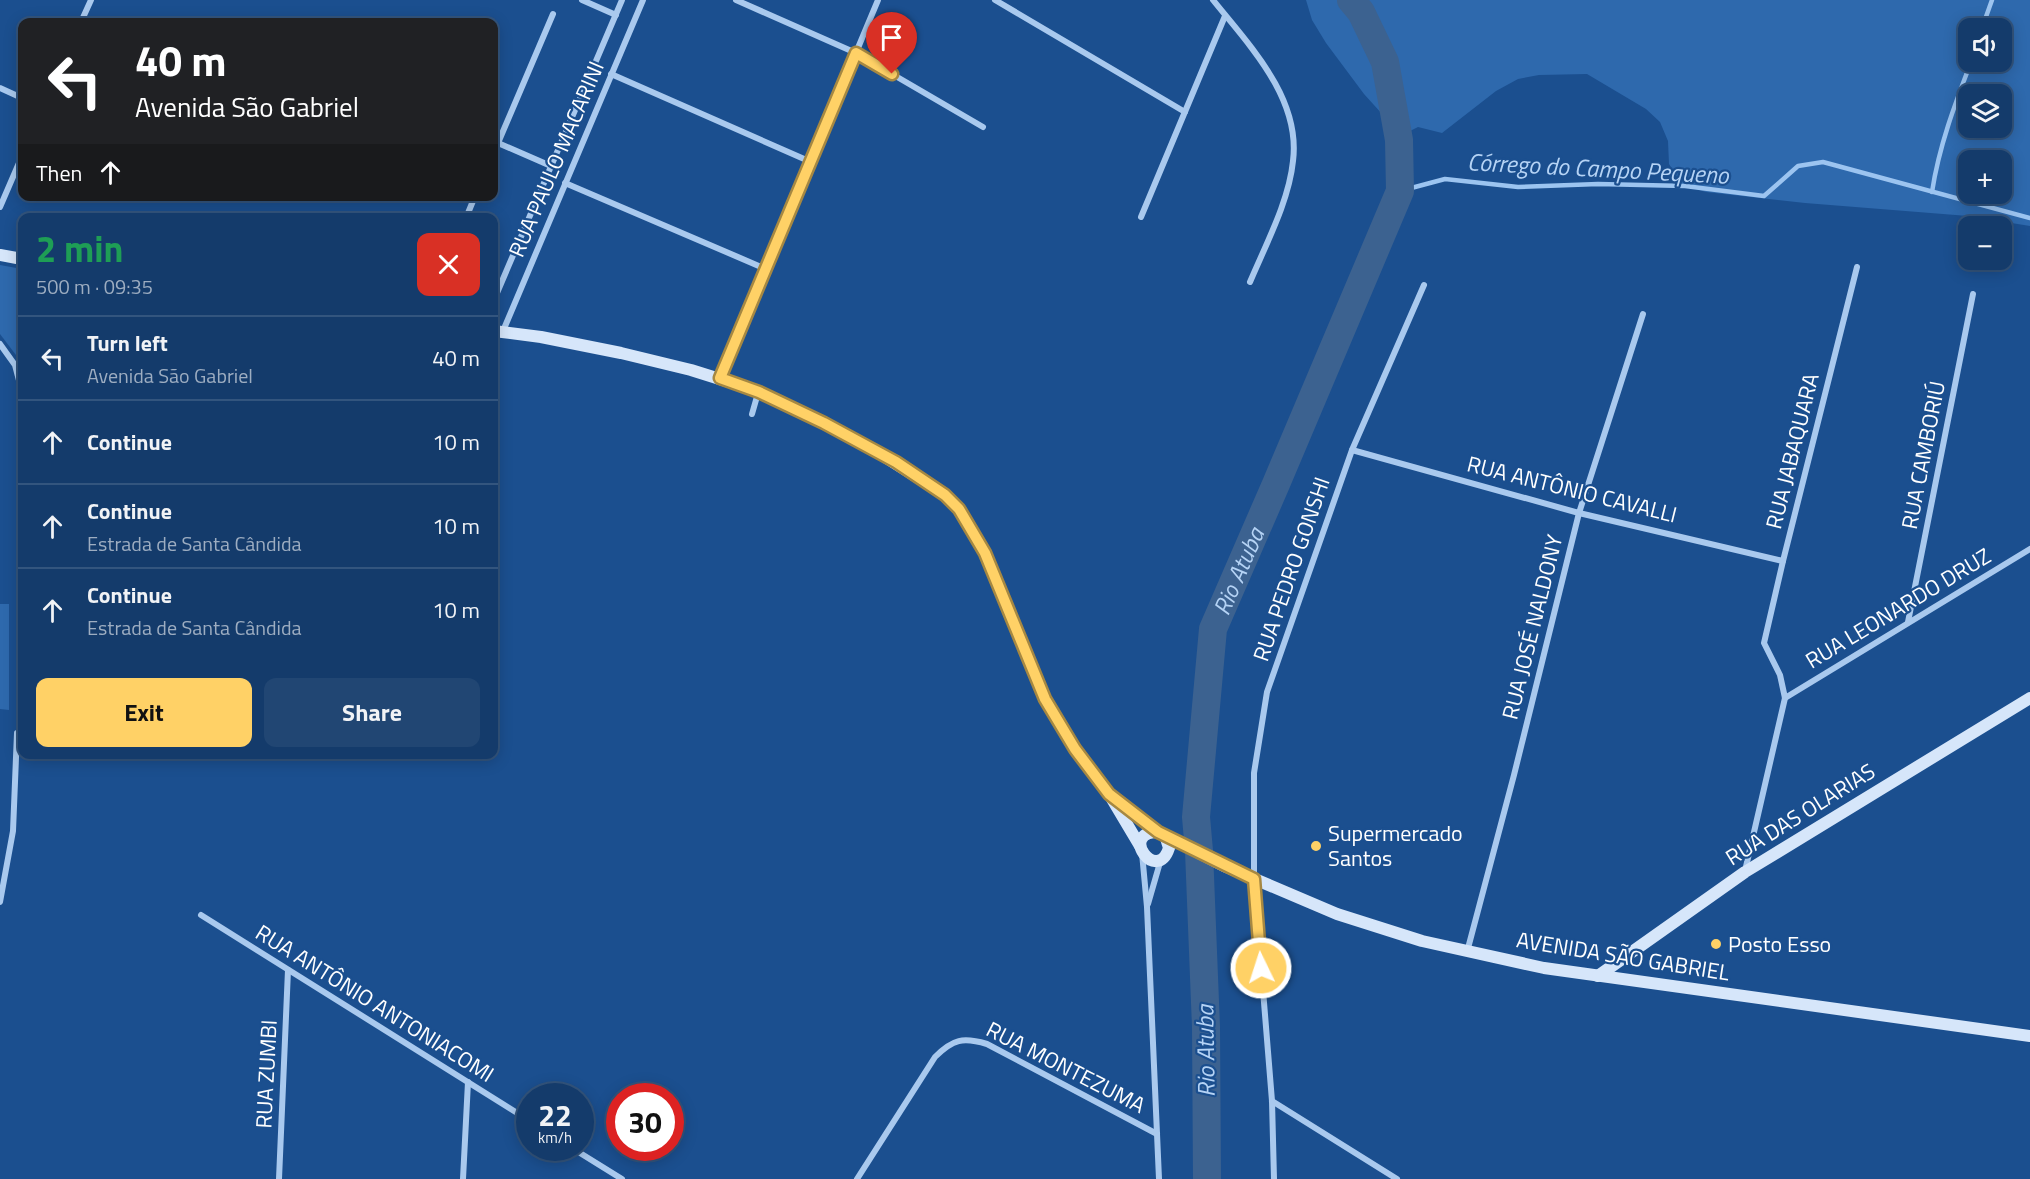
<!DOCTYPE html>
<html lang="en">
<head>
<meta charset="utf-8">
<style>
  :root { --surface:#143b6b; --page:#214673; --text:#f1f3f6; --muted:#9dadc1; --line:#33557e; --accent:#ffd166 }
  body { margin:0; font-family:"Titillium Web",sans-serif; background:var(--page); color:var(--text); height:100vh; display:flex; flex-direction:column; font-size:22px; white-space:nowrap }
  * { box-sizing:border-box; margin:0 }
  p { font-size:20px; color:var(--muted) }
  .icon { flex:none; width:33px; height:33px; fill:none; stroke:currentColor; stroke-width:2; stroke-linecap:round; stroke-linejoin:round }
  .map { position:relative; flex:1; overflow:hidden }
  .panel { position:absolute; left:18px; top:213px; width:480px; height:546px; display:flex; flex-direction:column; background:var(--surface); border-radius:12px; box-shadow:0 3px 15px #0003,0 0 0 2px var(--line) }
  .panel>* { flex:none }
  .guide { position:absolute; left:18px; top:18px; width:480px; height:183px; border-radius:12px; box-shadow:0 3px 15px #0003,0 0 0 2px var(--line); background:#202124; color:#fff; overflow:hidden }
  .fabs { position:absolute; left:1958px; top:18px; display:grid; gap:12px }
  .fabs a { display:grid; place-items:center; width:54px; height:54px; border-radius:12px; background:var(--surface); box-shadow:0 3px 15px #0003,0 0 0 2px var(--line); font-size:30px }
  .speed { position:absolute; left:516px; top:1083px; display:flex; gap:12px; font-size:30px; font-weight:700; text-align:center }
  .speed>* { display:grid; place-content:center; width:78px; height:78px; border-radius:50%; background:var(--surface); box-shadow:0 3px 15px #0003,0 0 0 2px var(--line); line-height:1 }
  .speed small { font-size:15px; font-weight:400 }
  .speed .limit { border:9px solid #d22; background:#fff; color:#111 }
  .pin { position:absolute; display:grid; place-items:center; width:51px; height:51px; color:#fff; margin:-62px -26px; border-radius:50% 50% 50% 0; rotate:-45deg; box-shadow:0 0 6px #0007 }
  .pin .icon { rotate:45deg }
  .me { position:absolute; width:66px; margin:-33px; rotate:356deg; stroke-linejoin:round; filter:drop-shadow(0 0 4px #0008) }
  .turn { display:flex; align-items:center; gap:21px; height:126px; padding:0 18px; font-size:27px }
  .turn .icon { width:78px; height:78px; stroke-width:2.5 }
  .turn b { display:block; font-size:42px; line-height:51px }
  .then { display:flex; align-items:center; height:57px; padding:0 18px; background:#0003; gap:12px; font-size:22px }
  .round { display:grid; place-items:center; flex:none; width:63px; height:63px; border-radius:12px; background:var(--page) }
  .summary { display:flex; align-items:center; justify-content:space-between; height:102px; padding:0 18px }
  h1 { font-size:36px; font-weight:700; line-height:45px; color:#1e9e55 }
  .primary-button { display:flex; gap:12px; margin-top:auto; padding:12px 18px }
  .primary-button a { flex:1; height:69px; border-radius:12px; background:var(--accent); color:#111; font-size:24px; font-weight:700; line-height:69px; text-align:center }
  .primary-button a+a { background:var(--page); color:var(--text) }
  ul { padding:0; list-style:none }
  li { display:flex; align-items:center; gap:18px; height:84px; padding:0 18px; border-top:2px solid var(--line) }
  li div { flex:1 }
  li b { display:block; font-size:22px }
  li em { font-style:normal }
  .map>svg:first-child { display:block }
</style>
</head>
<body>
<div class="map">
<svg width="2030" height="1179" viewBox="0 0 2030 1179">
  <rect width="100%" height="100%" fill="#1b4f8f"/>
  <g fill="#2e69ad" fill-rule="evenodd">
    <path d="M1306,0H2030V226L1968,216L1805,203L1706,192L1682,185L1669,164L1668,141L1660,122L1646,109L1587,74L1539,75L1518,79L1496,91L1442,133L1418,127L1406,133L1383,115L1364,94L1326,43L1312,20ZM1968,28H2001V62H1968ZM1968,94H2001V128H1968ZM1968,160H2001V194H1968Z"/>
    <polygon points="0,265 22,269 22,363 0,334"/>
    <polygon points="0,604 9,604 9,710 0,709"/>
  </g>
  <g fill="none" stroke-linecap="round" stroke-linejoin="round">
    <g stroke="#9cc4f0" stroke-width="4.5">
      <polyline points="1982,28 1992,0"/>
      <polyline points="1400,191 1445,179 1518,187 1598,184 1685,186 1764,196 1798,166 1823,162 2030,218"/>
      <path d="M1932,192C1939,146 1955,104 1971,62"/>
    </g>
    <path stroke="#3c6290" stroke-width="28" id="s1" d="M1207,1179L1206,1027L1199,851L1196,817L1213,629L1276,484L1400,191L1399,140L1385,62L1361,12L1351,0"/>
    <g stroke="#a9c9ee" stroke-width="6">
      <polyline points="582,0 616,15"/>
      <polyline points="736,0 856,53 983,127"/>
      <polyline points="995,0 1185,112"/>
      <path d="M1213,0C1249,45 1301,98 1293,161C1289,201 1266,244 1250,282"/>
      <polyline points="81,22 91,0"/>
      <polyline points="611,74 811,162"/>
      <polyline points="0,88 22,98"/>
      <polyline points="551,166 498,143 553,14"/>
      <polyline points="565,183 766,269"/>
      <polyline points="0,207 22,156"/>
      <polyline points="1141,217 1225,16"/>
      <polyline points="466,218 475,196"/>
      <polyline points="494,300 622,0"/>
      <polyline points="503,331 643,0"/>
      <polyline points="0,344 15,365 22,392"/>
      <polyline points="720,378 878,0"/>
      <polyline points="752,414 758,393"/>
      <polyline points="1352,450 1579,513 1783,561"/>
      <polyline points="19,611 22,399"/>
      <polyline points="1908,622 1973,294"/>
      <polyline points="1785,698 2030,549"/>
      <polyline points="1142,853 1147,907 1159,1179"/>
      <polyline points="1745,871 1785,698 1780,675 1764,643 1783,561 1857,267"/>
      <polyline points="0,902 13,831 17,733"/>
      <polyline points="1148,904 1161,859"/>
      <polyline points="201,915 530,1121"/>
      <polyline points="1467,952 1514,775 1579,513 1643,314"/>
      <polyline points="1272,1101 1397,1179"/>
      <polyline points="572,1148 622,1179"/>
      <polyline points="279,1179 288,970"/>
      <polyline points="463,1179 468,1082"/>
      <path d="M857,1179L935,1057C953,1039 963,1037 987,1044L1157,1134"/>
      <polyline points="1274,1179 1272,1101 1254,879 1254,773 1267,692 1352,450 1424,285"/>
    </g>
    <g stroke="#d6e6fa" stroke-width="12">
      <polyline points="0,255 22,259"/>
      <polyline points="494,331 541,337 621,353 691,370 742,386 786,404 866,445 945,495 959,509 985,553 1045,699 1075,749 1109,794 1140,846"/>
      <polyline points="1114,798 1158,832"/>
      <path d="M1165,835L1169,848C1157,885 1118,832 1158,832L1224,866L1337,914L1422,941L1544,968L2030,1036"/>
      <polyline points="1598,976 1745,872 2030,698"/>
    </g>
  </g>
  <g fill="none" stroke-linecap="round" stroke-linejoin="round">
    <defs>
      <polyline id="route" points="892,74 856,53 720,378 759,392 824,423 896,462 945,495 959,509 985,553 1045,699 1075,749 1109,794 1158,832 1254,879 1261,968"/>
    </defs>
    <use href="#route" stroke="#a68842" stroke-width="15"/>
    <use href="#route" stroke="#ffd166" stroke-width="10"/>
  </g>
  <g fill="#ffd166" stroke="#1b4f8f" stroke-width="2">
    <circle cx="1316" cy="846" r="6"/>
    <circle cx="1716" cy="944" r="6"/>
  </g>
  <g text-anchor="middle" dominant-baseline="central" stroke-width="4.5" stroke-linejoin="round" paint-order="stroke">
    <g font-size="22" fill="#fff" stroke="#1b4f8f">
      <text transform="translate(556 159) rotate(-67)">RUA PAULO MACARINI</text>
      <text transform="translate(1792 451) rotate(-76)">RUA JABAQUARA</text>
      <text transform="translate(1923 455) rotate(-79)">RUA CAMBORIÚ</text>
      <text transform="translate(1572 489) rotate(14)">RUA ANTÔNIO CAVALLI</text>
      <text transform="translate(1291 569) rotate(-71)">RUA PEDRO GONSHI</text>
      <text transform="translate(1898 608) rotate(-31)">RUA LEONARDO DRUZ</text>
      <text transform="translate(1532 627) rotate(-76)">RUA JOSÉ NALDONY</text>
      <text transform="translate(1800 814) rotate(-32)">RUA DAS OLARIAS</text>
      <text transform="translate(1623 956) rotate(9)">AVENIDA SÃO GABRIEL</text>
      <text transform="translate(375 1003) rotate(32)">RUA ANTÔNIO ANTONIACOMI</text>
      <text transform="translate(1066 1067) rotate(27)">RUA MONTEZUMA</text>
      <text transform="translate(266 1074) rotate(-87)">RUA ZUMBI</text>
    </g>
    <g font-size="22" fill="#fff" stroke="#1b4f8f" text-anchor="start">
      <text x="1328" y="833">Supermercado<tspan x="1328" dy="25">Santos</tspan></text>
      <text x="1728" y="944">Posto Esso</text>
    </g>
    <g font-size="24" font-style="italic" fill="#b5d3f5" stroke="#1b4f8f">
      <text transform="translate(1598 168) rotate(3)">Córrego do Campo Pequeno</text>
      <text stroke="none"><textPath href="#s1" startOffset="614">Rio Atuba</textPath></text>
      <text transform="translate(1205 1051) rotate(-91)">Rio Atuba</text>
    </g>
  </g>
</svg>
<div class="fabs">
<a><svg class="icon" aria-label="sound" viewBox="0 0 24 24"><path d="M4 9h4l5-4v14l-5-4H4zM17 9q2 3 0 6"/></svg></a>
<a><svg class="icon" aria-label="layers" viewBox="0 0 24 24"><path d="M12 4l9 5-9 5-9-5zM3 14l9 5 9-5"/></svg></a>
<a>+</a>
<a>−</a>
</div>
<div class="speed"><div>22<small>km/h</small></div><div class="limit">30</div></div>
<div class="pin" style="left:892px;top:74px;background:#d93025"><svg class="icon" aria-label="arrive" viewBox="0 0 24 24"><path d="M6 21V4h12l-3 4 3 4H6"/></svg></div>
<svg class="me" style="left:1261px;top:968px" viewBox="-20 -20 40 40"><circle r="17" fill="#ffd166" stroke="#fff" stroke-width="3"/><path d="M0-11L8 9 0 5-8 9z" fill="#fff"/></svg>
<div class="guide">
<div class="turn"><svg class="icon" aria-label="left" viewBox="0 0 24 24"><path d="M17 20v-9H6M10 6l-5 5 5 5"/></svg><div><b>40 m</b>Avenida São Gabriel</div></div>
<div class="then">Then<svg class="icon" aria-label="ahead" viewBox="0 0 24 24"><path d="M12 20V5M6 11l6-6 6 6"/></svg></div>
</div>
<section class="panel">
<div class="summary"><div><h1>2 min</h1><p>500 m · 09:35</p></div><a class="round" style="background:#d93025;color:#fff"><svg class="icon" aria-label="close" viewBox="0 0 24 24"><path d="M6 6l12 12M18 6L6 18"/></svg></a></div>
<ul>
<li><svg class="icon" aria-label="left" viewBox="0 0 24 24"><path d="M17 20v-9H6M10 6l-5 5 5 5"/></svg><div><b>Turn left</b><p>Avenida São Gabriel</p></div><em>40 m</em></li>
<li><svg class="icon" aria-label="ahead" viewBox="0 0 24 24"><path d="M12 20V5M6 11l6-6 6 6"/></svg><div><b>Continue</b></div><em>10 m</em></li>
<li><svg class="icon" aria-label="ahead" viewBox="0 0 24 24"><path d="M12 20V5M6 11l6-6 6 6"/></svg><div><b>Continue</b><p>Estrada de Santa Cândida</p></div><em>10 m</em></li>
<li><svg class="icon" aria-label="ahead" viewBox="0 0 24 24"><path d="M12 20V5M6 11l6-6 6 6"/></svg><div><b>Continue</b><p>Estrada de Santa Cândida</p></div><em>10 m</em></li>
</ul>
<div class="primary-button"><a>Exit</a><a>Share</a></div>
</section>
</div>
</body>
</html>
